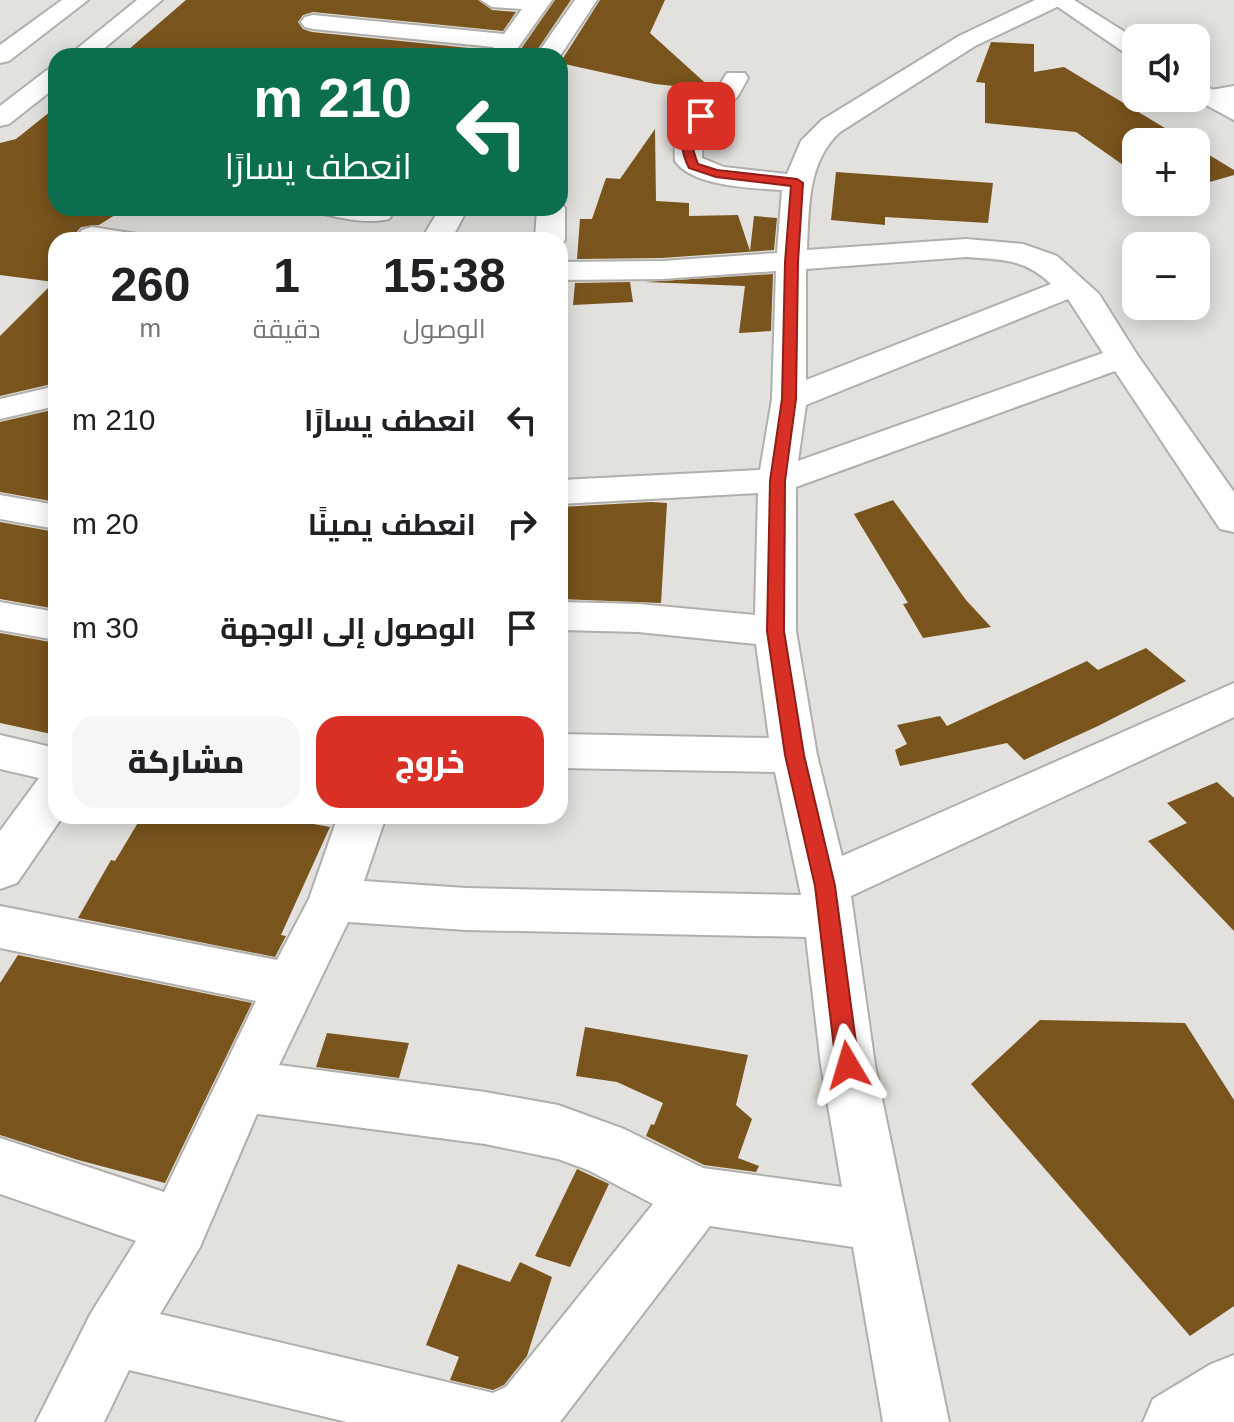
<!DOCTYPE html>
<html lang="ar">
<head>
<meta charset="utf-8">
<style>
  :root { --surface:#fff; --page:#f6f6f6; --text:#202124; --muted:#757577; --accent:#d93025 }
  body { margin:0; font-family:Helvetica,Cairo,sans-serif; background:var(--page); color:var(--text); direction:rtl; height:100vh; display:flex; flex-direction:column; font-size:30px; white-space:nowrap }
  * { box-sizing:border-box; margin:0 }
  p { font-size:26px; color:var(--muted) }
  .icon { flex:none; width:44px; height:44px; fill:none; stroke:currentColor; stroke-width:2; stroke-linecap:round; stroke-linejoin:round }
  .map { position:relative; flex:1; overflow:hidden; direction:ltr }
  .panel { position:absolute; left:48px; top:232px; width:520px; height:592px; display:flex; flex-direction:column; background:var(--surface); border-radius:24px; box-shadow:0 4px 20px #0003; direction:rtl }
  .panel>* { flex:none }
  .hud { position:absolute; left:48px; top:48px; width:520px; height:168px; border-radius:24px; box-shadow:0 4px 20px #0003; direction:rtl; background:#0b6e4f; color:#fff; overflow:hidden }
  .fabs { position:absolute; left:1122px; top:24px; display:grid; gap:16px }
  .fabs a { display:grid; place-items:center; width:88px; height:88px; border-radius:16px; background:var(--surface); box-shadow:0 4px 20px #0003; font-size:40px }
  .pin { position:absolute; display:grid; place-items:center; width:68px; height:68px; color:#fff; margin:-34px; border-radius:16px; box-shadow:0 4px 12px #0006 }
  .me { position:absolute; width:88px; margin:-44px; rotate:353deg; stroke-linejoin:round; filter:drop-shadow(0 0 6px #0008) }
  .turn { display:flex; align-items:center; gap:28px; height:168px; padding:0 24px; font-size:36px }
  .turn .icon { width:104px; height:104px; stroke-width:2.5 }
  .turn b { display:block; font-size:56px; line-height:68px }
  .eta { display:flex; justify-content:space-evenly; align-items:center; height:136px; text-align:center }
  .eta b { font-size:48px; font-weight:800; line-height:56px }
  .button { display:flex; gap:16px; margin-top:auto; padding:16px 24px }
  .button a { flex:1; height:92px; border-radius:24px; background:var(--accent); color:#fff; font-size:32px; font-weight:800; line-height:92px; text-align:center }
  .button a+a { background:var(--page); color:var(--text) }
  ul { padding:0; list-style:none }
  li { display:flex; align-items:center; gap:24px; height:104px; padding:0 24px }
  li div { flex:1 }
  li b { display:block; font-size:30px }
  li em { font-style:normal }
  .map>svg:first-child { display:block }
</style>
</head>
<body>
<div class="map">
<svg width="1234" height="1422" viewBox="0 0 1234 1422">
  <rect width="100%" height="100%" fill="#e3e1dd"/>
  <g fill="#79541d">
    <polygon points="186,0 478,0 492,10 516,12 503,31 313,12 303,15 298,22 303,29 312,32 489,50 485,56 423,56 355,49 353,53 318,51 313,56 306,56 231,48 222,56 121,56"/>
    <polygon points="555,0 571,0 533,56 516,56"/>
    <polygon points="600,0 665,0 650,33 713,90 655,84 560,63"/>
    <polygon points="991,42 1034,44 1034,72 1064,67 1188,142 1136,142 1136,174 1076,132 985,123 985,83 976,82"/>
    <polygon points="56,107 56,208 126,208 99,225 81,227 75,234 74,240 56,240 56,383 0,396 0,336 54,282 0,275 0,143 16,139"/>
    <polygon points="655,129 656,201 689,203 689,216 738,215 750,251 754,216 777,218 774,250 662,258 577,259 580,219 592,219 606,178 620,179"/>
    <polygon points="1196,147 1234,170 1234,175 1196,186"/>
    <polygon points="836,172 993,183 988,223 885,217 885,225 831,220"/>
    <polygon points="773,274 771,331 739,333 745,286 645,282"/>
    <polygon points="630,282 633,302 573,305 575,283"/>
    <polygon points="56,409 56,502 0,492 0,422"/>
    <polygon points="893,500 966,600 991,627 923,638 903,604 908,603 854,514"/>
    <polygon points="651,502 667,503 661,603 560,599 560,507"/>
    <polygon points="0,522 56,532 56,609 0,599"/>
    <polygon points="0,633 56,643 56,735 0,723"/>
    <polygon points="1146,648 1186,681 1098,726 1024,760 1007,743 900,766 895,750 907,744 897,725 940,716 947,726 1087,661 1098,670"/>
    <polygon points="1217,782 1234,798 1234,931 1148,841 1187,823 1167,803"/>
    <polygon points="142,816 270,816 330,827 281,935 286,936 275,957 78,918 111,860 115,861"/>
    <polygon points="18,955 252,1003 165,1183 78,1160 0,1135 0,983"/>
    <polygon points="1040,1020 1185,1023 1234,1100 1234,1306 1190,1336 971,1084"/>
    <polygon points="585,1027 748,1055 736,1105 752,1119 738,1158 759,1166 756,1172 704,1165 646,1136 651,1124 654,1125 663,1103 617,1082 576,1076"/>
    <polygon points="327,1033 409,1043 399,1078 316,1067"/>
    <polygon points="577,1169 609,1184 570,1267 535,1256"/>
    <polygon points="520,1262 552,1277 527,1356 504,1385 493,1390 450,1380 459,1357 426,1345 458,1264 510,1282"/>
  </g>
  <g fill="none" stroke-linecap="round" stroke-linejoin="round">
    <defs>
      <g id="minor">
        <polygon points="62,0 88,0 9,61 0,63 0,45"/>
        <polygon points="137,0 162,0 95,56 68,56"/>
        <polygon points="481,0 552,0 512,56 488,56 494,47 313,29 305,27 301,22 305,17 313,15 504,34 522,9 492,7"/>
        <polygon points="575,0 597,0 560,56 536,56"/>
        <path d="M1035,0H1064L1061,5L975,46L840,132C807,162 809,208 807,250L966,239L1023,244L1057,256L1099,294L1138,356L1234,492V532L1220,529L1115,371L796,487V631L817,755L842,856L1234,683V717L851,896L875,1065L949,1422H883L853,1247L710,1226L560,1422H347L129,1370L104,1422H36L91,1313L136,1241L0,1194V1138L164,1192L256,1001L0,948V906L277,960L309,899L338,816H386L364,881L466,888L801,895L775,772L560,768V734L769,738L756,644L638,632L560,630V602L638,604L755,615L758,493L560,504V480L760,470L772,399L776,271L662,279L560,280V262L662,261L777,253L782,190C753,188 693,187 675,161C672,121 689,119 713,94C719,88 722,80 727,73H745L748,78L738,96L703,132L702,158L724,167L787,174L801,141L822,120L959,36ZM966,257C1002,260 1024,258 1051,284L806,380V269ZM1068,299L1103,353L798,461L806,405ZM348,922L466,930L806,937L821,1065L842,1187L703,1168L624,1129L558,1105L485,1092L279,1065ZM257,1114L485,1144L558,1159L588,1170L653,1204L506,1387L493,1393L160,1314L200,1247Z"/>
        <polygon points="56,68 56,87 9,124 0,126 0,106 47,70"/>
        <polygon points="1234,86 1234,102 1208,105 1196,98 1199,92"/>
        <polygon points="560,202 565,208 565,240 560,246 560,240 535,240 537,208 560,208"/>
        <path d="M320,208H390L393,213L389,219C369,224 344,219 324,214Z"/>
        <polygon points="440,208 468,208 451,240 421,240"/>
        <polygon points="92,227 137,234 141,240 80,240 77,236 82,230"/>
        <polygon points="56,386 56,406 0,419 0,399"/>
        <polygon points="0,495 56,505 56,529 0,519"/>
        <polygon points="0,602 56,612 56,640 0,630"/>
        <polygon points="0,735 56,748 56,816 63,816 17,883 0,889 0,831 39,778 0,769"/>
        <polygon points="1234,1355 1234,1422 1143,1422 1153,1399 1211,1364"/>
      </g>
      <g id="major">
        <polygon points="1048,0 1074,0 1136,39 1136,57 1128,55"/>
        <polygon points="1196,81 1234,101 1234,120 1193,98 1196,98"/>
      </g>
    </defs>
    <use href="#minor" stroke="#b1afac" stroke-width="4"/>
    <use href="#major" stroke="#b1afac" stroke-width="4"/>
    <use href="#minor" fill="#fff" fill-rule="evenodd"/>
    <use href="#major" fill="#fff" fill-rule="evenodd"/>
  </g>
  <path fill="#d93025" stroke="#8d1f18" stroke-width="2" d="M697,114L707,116C692,136 688,139 698,164L717,170L797,179L803,183L798,262L796,399L785,481L784,631L804,755L835,886L859,1065L856,1072L848,1075L840,1072L836,1065L815,886L785,755L767,631L770,481L782,399L785,262L791,186L716,177L689,168C677,144 681,133 697,114Z"/>
</svg>
<div class="fabs">
<a><svg class="icon" aria-label="sound" viewBox="0 0 24 24"><path d="M4 9h4l5-4v14l-5-4H4zM17 9q2 3 0 6"/></svg></a>
<a>+</a>
<a>−</a>
</div>
<div class="pin" style="left:701px;top:116px;background:#d93025"><svg class="icon" aria-label="arrive" viewBox="0 0 24 24"><path d="M6 21V4h12l-3 4 3 4H6"/></svg></div>
<svg class="me" style="left:848px;top:1065px" viewBox="-20 -20 40 40"><path d="M0-17L14 15 0 8-14 15z" fill="#d93025" stroke="#fff" stroke-width="4"/></svg>
<div class="hud">
<div class="turn"><svg class="icon" aria-label="left" viewBox="0 0 24 24"><path d="M17 20v-9H6M10 6l-5 5 5 5"/></svg><div><b>210 m</b>انعطف يسارًا</div></div>
</div>
<section class="panel">
<div class="eta">
<div><b>15:38</b><p>الوصول</p></div>
<div><b>1</b><p>دقيقة</p></div>
<div><b>260</b><p>m</p></div>
</div>
<ul>
<li><svg class="icon" aria-label="left" viewBox="0 0 24 24"><path d="M17 20v-9H6M10 6l-5 5 5 5"/></svg><div><b>انعطف يسارًا</b></div><em>210 m</em></li>
<li><svg class="icon" aria-label="right" viewBox="0 0 24 24"><path d="M7 20v-9h11M14 6l5 5-5 5"/></svg><div><b>انعطف يمينًا</b></div><em>20 m</em></li>
<li><svg class="icon" aria-label="arrive" viewBox="0 0 24 24"><path d="M6 21V4h12l-3 4 3 4H6"/></svg><div><b>الوصول إلى الوجهة</b></div><em>30 m</em></li>
</ul>
<div class="button"><a>خروج</a><a>مشاركة</a></div>
</section>
</div>
</body>
</html>
